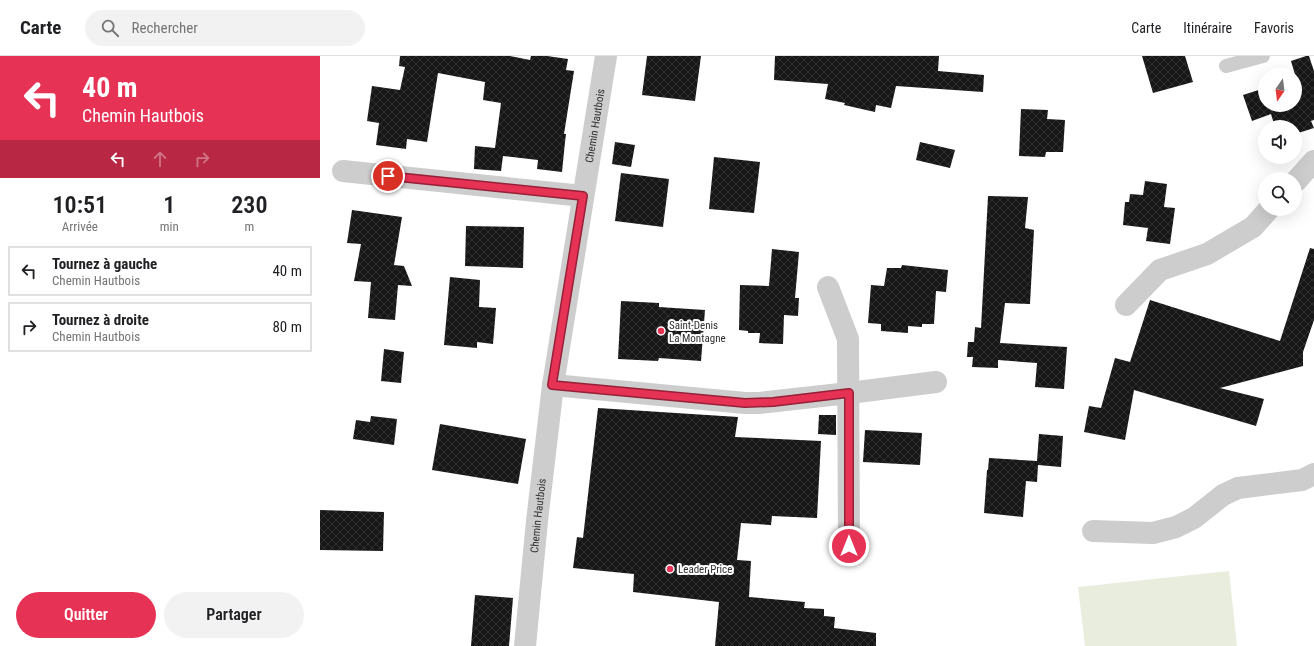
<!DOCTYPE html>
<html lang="fr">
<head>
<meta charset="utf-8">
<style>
  :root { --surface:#fff; --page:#f2f2f2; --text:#202124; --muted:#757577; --line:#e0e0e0; --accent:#e63255 }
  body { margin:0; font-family:"Roboto Condensed",sans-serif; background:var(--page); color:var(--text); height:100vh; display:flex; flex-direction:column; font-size:15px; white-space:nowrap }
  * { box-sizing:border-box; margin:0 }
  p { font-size:13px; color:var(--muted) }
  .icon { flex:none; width:22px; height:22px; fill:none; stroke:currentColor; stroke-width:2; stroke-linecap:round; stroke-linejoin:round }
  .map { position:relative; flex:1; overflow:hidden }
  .details { display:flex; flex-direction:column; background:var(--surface); width:320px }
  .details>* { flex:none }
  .top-card { background:#e63255; color:#fff; overflow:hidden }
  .needle { width:26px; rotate:194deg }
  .controls { position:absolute; left:938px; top:12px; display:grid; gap:8px }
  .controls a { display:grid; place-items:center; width:44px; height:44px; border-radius:50%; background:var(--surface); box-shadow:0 4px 16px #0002; font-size:20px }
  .pin { position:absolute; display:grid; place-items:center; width:34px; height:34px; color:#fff; margin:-17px; border:2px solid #fff; border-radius:50%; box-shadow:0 1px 4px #0007 }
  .me { position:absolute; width:44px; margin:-22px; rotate:0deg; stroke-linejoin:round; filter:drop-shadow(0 0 3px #0008) }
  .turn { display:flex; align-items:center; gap:14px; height:84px; padding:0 16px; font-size:18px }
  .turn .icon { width:52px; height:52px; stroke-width:2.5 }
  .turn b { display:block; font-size:28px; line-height:34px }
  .lanes { display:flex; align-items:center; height:38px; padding:0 16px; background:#0003; justify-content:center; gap:20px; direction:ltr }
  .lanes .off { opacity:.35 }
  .eta { display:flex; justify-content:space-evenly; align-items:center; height:68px; text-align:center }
  .eta b { font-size:24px; font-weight:600; line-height:28px }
  .cta { display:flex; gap:8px; margin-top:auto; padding:8px 16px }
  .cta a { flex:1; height:46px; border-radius:24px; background:var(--accent); color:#fff; font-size:16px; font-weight:600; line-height:46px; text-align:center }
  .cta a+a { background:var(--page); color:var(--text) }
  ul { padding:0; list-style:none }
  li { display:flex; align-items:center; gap:12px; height:50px; margin:0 8px 6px; padding:0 8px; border:2px solid var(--line); border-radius:0px }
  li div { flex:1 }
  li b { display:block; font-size:15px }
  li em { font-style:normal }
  header { display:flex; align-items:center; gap:24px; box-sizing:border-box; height:56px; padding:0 20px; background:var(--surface); border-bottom:1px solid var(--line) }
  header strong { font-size:19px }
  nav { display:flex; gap:22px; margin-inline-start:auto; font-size:14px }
  .search { width:280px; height:36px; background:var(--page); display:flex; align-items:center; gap:10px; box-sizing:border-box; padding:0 14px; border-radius:22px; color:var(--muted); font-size:15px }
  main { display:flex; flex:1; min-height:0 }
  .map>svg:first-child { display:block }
</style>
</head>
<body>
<header>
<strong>Carte</strong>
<div class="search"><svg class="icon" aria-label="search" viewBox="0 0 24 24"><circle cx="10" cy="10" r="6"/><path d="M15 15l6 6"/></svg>Rechercher</div>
<nav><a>Carte</a><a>Itinéraire</a><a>Favoris</a></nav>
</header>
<main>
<section class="details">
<div class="top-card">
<div class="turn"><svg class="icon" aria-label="left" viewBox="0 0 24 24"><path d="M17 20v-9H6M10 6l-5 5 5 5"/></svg><div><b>40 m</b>Chemin Hautbois</div></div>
<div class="lanes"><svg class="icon" aria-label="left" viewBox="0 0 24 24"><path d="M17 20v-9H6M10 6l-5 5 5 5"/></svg><svg class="icon off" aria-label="ahead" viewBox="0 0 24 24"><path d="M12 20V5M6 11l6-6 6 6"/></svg><svg class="icon off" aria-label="right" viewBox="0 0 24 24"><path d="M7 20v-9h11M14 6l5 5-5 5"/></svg></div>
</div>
<div class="eta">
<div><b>10:51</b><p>Arrivée</p></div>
<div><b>1</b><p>min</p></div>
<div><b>230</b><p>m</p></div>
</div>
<ul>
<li><svg class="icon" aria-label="left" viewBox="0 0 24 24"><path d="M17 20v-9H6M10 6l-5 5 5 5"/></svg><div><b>Tournez à gauche</b><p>Chemin Hautbois</p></div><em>40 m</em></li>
<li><svg class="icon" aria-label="right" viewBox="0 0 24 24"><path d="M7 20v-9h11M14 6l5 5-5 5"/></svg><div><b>Tournez à droite</b><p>Chemin Hautbois</p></div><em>80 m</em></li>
</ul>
<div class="cta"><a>Quitter</a><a>Partager</a></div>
</section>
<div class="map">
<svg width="994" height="590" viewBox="0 0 994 590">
  <defs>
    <pattern id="building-cross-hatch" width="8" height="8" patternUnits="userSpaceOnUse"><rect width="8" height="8" fill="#171717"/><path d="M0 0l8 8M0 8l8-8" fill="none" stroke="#303030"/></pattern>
  </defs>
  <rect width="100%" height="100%" fill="#fff"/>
  <polygon fill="#e8edde" points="909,515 917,590 765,590 758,531"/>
  <g fill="url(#building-cross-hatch)">
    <polygon points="80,0 190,0 210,4 211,0 227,0 248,3 246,14 254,15 244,78 246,78 245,86 242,116 217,113 218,104 183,100 181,115 154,113 155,90 175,92 181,47 163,44 165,26 118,17 107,86 87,83 86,93 56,89 59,67 47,65 52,30 80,34 85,11 79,10"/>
    <polygon points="327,0 381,0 375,45 322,39"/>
    <polygon points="455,0 619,0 618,15 664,19 663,36 576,30 571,52 556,49 555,56 524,49 525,47 505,43 508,28 454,24"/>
    <polygon points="822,0 865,0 873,26 833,37"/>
    <polygon points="986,0 989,0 994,15 994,64 991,65 994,72 975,78 975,71 955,71 951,58 932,65 923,39 945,32 945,49 975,49 975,22 976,22 971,5"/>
    <polygon points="701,53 728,54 727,63 745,64 743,96 726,96 725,101 699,100"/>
    <polygon points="295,86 315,89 311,111 292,108"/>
    <polygon points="600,86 635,94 630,112 596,104"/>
    <polygon points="394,101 440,106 434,157 389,153"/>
    <polygon points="301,117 349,123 343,171 295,165"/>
    <polygon points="825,125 847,128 844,151 855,152 850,188 826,185 828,172 803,169 805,146 809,146 810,138 823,139"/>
    <polygon points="668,140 708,141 705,172 714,174 710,248 685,247 680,287 747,291 744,333 715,331 717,307 678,304 678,312 652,311 653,301 647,301 648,286 654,286 655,271 661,272"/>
    <polygon points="32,154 82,161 74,209 84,210 92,230 78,229 75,264 48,262 51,226 34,225 41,188 27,187"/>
    <polygon points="146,170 204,171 203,212 145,210"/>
    <polygon points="990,192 994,193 994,264 983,296 983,310 900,332 944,343 936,370 814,334 805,384 764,376 769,350 781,352 795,302 810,306 830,244 960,285"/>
    <polygon points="452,193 479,196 475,242 479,242 478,260 464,259 463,288 439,287 440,277 428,277 428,275 419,274 420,229 449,230"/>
    <polygon points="582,209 628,214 626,236 616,235 614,268 602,268 602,271 588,270 588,277 561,275 561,268 548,267 551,229 564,230 567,212 581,212"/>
    <polygon points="130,221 160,224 159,251 176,252 173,288 157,286 157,292 124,289"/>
    <polygon points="301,245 339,247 339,251 385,254 381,305 339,302 338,305 298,303"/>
    <polygon points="64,293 84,296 81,327 61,325"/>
    <polygon points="278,352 418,361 415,381 501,385 497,462 452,460 451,469 421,467 417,504 431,505 429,541 485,546 484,552 504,553 504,560 515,561 514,572 556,577 556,590 395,590 399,546 313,536 314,518 253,512 257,481 263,482"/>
    <polygon points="499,359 516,359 516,379 498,378"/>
    <polygon points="51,360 77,363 74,389 33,383 36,364 50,366"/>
    <polygon points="120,368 206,383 198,428 112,414"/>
    <polygon points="545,374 602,377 600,409 543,406"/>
    <polygon points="719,378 743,380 741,411 718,409 717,426 706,425 703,461 664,457 667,414 668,414 669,402 717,405"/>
    <polygon points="0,454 64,456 63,495 0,494"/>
    <polygon points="155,539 193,542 189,590 151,590"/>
  </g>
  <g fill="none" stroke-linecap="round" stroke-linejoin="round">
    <polyline stroke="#cdcdcd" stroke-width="14" points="906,10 943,0"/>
    <g stroke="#cdcdcd" stroke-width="22">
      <polyline points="23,115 263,140"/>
      <polyline points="975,126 994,105"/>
      <polyline points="508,231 528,283 529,489"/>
      <polyline points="806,249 840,214 887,198 933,171 949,153"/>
      <polyline points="233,329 425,347 439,347 529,337 616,326"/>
      <polyline points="773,475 833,477 856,471 874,462 903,439 918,432 982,424 994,418"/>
      <path id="s1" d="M205,590L217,465L233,329L286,0"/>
    </g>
  </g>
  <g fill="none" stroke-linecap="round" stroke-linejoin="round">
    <defs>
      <polyline id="route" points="68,120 263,140 232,329 425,347 453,346 529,337 529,490"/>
    </defs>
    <use href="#route" stroke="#962037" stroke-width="10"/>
    <use href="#route" stroke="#e63255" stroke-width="7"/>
  </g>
  <g fill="#e63255" stroke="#fff" stroke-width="1.5">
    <circle cx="341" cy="275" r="4"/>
    <circle cx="350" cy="513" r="4"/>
  </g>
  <g text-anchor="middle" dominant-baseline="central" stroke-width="4" stroke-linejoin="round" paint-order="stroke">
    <g font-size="11" fill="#303030" stroke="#fff">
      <text stroke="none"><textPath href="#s1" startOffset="525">Chemin Hautbois</textPath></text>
      <text stroke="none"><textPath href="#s1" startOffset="131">Chemin Hautbois</textPath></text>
    </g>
    <g font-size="11" fill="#303030" stroke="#fff" text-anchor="start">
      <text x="349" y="269">Saint-Denis<tspan x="349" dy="13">La Montagne</tspan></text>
      <text x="358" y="513">Leader Price</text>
    </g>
  </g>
</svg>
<div class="controls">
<a><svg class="needle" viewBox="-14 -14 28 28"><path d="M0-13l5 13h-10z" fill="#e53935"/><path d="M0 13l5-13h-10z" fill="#757577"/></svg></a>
<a><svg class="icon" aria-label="sound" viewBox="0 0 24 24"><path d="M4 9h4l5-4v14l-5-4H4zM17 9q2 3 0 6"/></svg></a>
<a><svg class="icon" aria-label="search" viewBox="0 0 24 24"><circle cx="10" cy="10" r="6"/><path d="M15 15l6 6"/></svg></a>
</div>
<div class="pin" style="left:68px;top:120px;background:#d93025"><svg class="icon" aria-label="arrive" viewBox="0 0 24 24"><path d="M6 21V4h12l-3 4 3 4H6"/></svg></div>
<svg class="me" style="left:529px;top:490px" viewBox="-20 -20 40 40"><circle r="17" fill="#e63255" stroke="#fff" stroke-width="3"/><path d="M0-11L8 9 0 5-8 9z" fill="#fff"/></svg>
</div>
</main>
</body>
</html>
